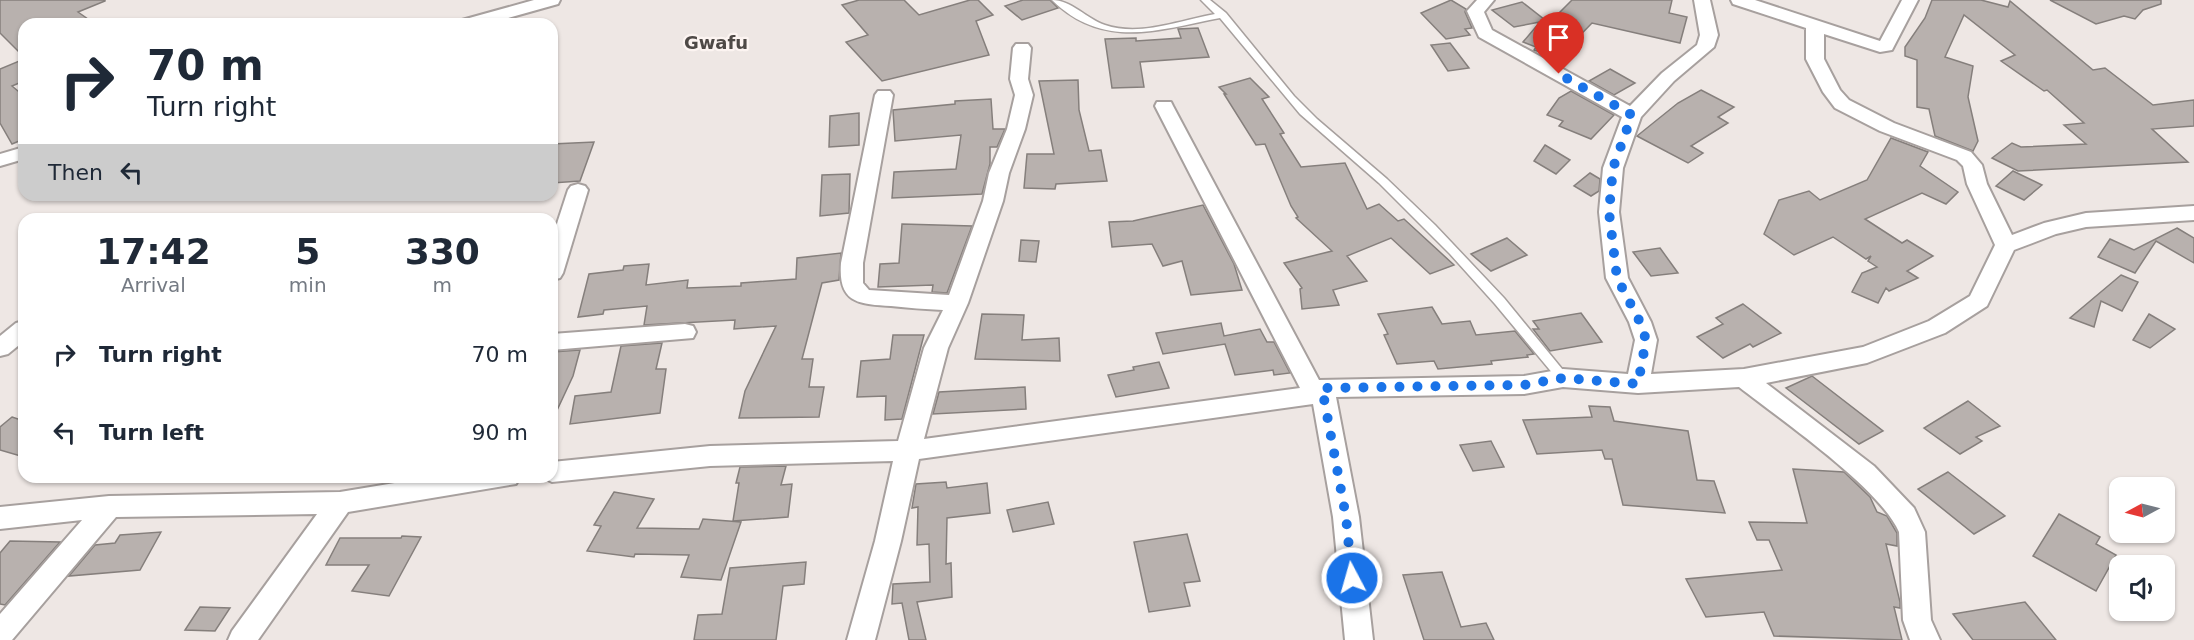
<!DOCTYPE html>
<html lang="en">
<head>
<meta charset="utf-8">
<style>
  :root { --surface:#fff; --page:#f2f2f3; --text:#1f2937; --muted:#747a83 }
  body { margin:0; font-family:"DejaVu Sans",sans-serif; background:var(--page); color:var(--text); height:100vh; display:flex; flex-direction:column; font-size:22px; white-space:nowrap }
  * { box-sizing:border-box; margin:0 }
  p { font-size:20px; color:var(--muted) }
  .icon { flex:none; width:33px; height:33px; fill:none; stroke:currentColor; stroke-width:2; stroke-linecap:round; stroke-linejoin:round }
  .map { position:relative; flex:1; overflow:hidden }
  .side { position:absolute; left:18px; top:213px; width:540px; height:270px; display:flex; flex-direction:column; background:var(--surface); border-radius:18px; box-shadow:0 2px 4px #0004 }
  .side>* { flex:none }
  .top-card { position:absolute; left:18px; top:18px; width:540px; height:183px; border-radius:18px; box-shadow:0 2px 4px #0004; background:#fff; color:var(--text); overflow:hidden }
  .needle { width:39px; rotate:263deg }
  .fabs { position:absolute; left:2109px; top:477px; display:grid; gap:12px }
  .fabs a { display:grid; place-items:center; width:66px; height:66px; border-radius:12px; background:var(--surface); box-shadow:0 2px 4px #0004; font-size:30px }
  .pin { position:absolute; display:grid; place-items:center; width:51px; height:51px; color:#fff; margin:-62px -26px; border-radius:50% 50% 50% 0; rotate:-45deg; box-shadow:0 0 6px #0007 }
  .pin .icon { rotate:45deg }
  .me { position:absolute; width:66px; margin:-33px; rotate:354deg; stroke-linejoin:round; filter:drop-shadow(0 0 4px #0008) }
  .turn { display:flex; align-items:center; gap:21px; height:126px; padding:0 30px; font-size:27px }
  .turn .icon { width:78px; height:78px; stroke-width:2.5 }
  .turn b { display:block; font-size:42px; line-height:51px }
  .then { display:flex; align-items:center; height:57px; padding:0 30px; background:#0003; gap:12px; font-size:22px }
  .eta { display:flex; justify-content:space-evenly; align-items:center; height:102px; text-align:center }
  .eta b { font-size:36px; font-weight:700; line-height:42px }
  ul { padding:0; list-style:none }
  li { display:flex; align-items:center; gap:18px; height:78px; padding:0 30px }
  li div { flex:1 }
  li b { display:block; font-size:22px }
  li em { font-style:normal }
  .map>svg:first-child { display:block }
</style>
</head>
<body>
<div class="map">
<svg width="2194" height="640" viewBox="0 0 2194 640">
  <rect width="100%" height="100%" fill="#eee7e4"/>
  <g fill="#b8b1ae" stroke="#857f7c" stroke-width="1.5">
    <polygon points="0,0 105,0 105,1 78,12 95,24 24,24 24,57 0,33"/>
    <polygon points="859,0 904,0 919,15 970,0 978,0 993,15 976,21 989,55 882,81 846,42 868,35 842,5"/>
    <polygon points="1023,0 1050,0 1058,8 1022,20 1005,6"/>
    <polygon points="1451,0 1466,9 1465,12 1472,28 1465,29 1470,35 1446,39 1421,13"/>
    <polygon points="1572,0 1672,0 1669,13 1687,17 1680,43 1592,23 1558,58 1534,50 1536,47 1523,42 1540,22 1514,27 1492,10 1522,2 1549,23"/>
    <polygon points="1932,0 1981,0 2008,7 2010,1 2093,70 2105,68 2153,105 2194,100 2194,126 2152,129 2188,162 2018,171 1992,158 2012,143 2021,147 2086,144 2064,125 2084,123 2047,90 2044,91 2001,61 2015,55 1964,15 1945,57 1973,66 1968,97 1978,141 1973,151 1935,136 1929,109 1917,107 1917,60 1905,56 1905,47 1925,18"/>
    <polygon points="2050,0 2161,0 2161,4 2143,10 2135,19 2124,16 2096,24"/>
    <polygon points="1198,28 1209,57 1140,62 1144,87 1112,88 1105,39 1136,38 1136,41 1181,38 1178,29"/>
    <polygon points="1450,43 1469,68 1448,71 1431,45"/>
    <polygon points="24,59 24,81 12,86 24,96 24,139 12,144 0,123 0,69"/>
    <polygon points="1610,69 1635,83 1614,95 1589,81"/>
    <polygon points="1250,78 1269,97 1262,99 1284,133 1280,134 1301,167 1345,163 1367,209 1379,204 1398,221 1404,219 1454,265 1430,274 1391,238 1347,256 1367,281 1333,290 1339,305 1302,309 1300,289 1302,288 1284,263 1332,251 1296,218 1298,217 1291,206 1265,144 1256,145 1224,94 1226,94 1219,87"/>
    <polygon points="1078,80 1079,110 1089,151 1101,150 1107,181 1056,184 1055,189 1024,188 1027,154 1054,154 1039,81"/>
    <polygon points="1701,90 1734,107 1718,117 1728,123 1691,146 1703,153 1688,163 1637,136 1678,103"/>
    <polygon points="1571,91 1614,115 1591,139 1559,126 1563,121 1547,115 1559,98"/>
    <polygon points="991,99 993,129 1005,129 997,147 990,147 990,164 982,194 892,198 894,172 956,169 961,135 895,141 893,110 955,104 955,101"/>
    <polygon points="859,113 859,145 829,147 830,116"/>
    <polygon points="1891,138 1928,152 1920,166 1958,192 1946,204 1922,193 1865,219 1902,243 1907,240 1933,256 1907,271 1918,278 1889,291 1886,288 1878,303 1852,292 1862,273 1877,267 1868,261 1871,256 1866,259 1833,237 1794,255 1764,234 1779,200 1809,191 1820,200 1867,180"/>
    <polygon points="594,142 580,181 552,183 552,144"/>
    <polygon points="1545,145 1570,160 1556,174 1534,161"/>
    <polygon points="2013,171 2042,185 2024,200 1996,186"/>
    <polygon points="1590,173 1600,179 1599,191 1591,196 1574,186"/>
    <polygon points="850,174 849,213 820,216 822,175"/>
    <polygon points="1203,205 1234,264 1242,290 1191,295 1182,261 1163,266 1152,244 1112,247 1109,222 1133,221"/>
    <polygon points="902,224 972,226 947,293 932,292 933,285 878,287 880,264 899,263"/>
    <polygon points="2177,228 2194,238 2194,263 2156,241 2135,273 2098,257 2110,239 2134,250"/>
    <polygon points="1507,238 1527,255 1491,271 1471,254"/>
    <polygon points="1021,240 1039,241 1036,262 1019,261"/>
    <polygon points="1660,248 1678,273 1651,276 1633,252"/>
    <polygon points="841,253 839,280 822,283 802,359 813,359 809,387 824,387 819,417 739,418 745,391 776,326 734,329 735,320 644,325 647,306 604,310 603,314 578,317 589,274 623,270 624,266 649,264 646,285 688,280 687,288 741,286 741,283 796,279 797,258"/>
    <polygon points="2121,275 2138,282 2122,311 2101,301 2094,327 2070,318"/>
    <polygon points="1743,304 1781,333 1753,347 1750,344 1723,358 1697,337 1723,324 1716,318"/>
    <polygon points="1432,307 1442,324 1470,321 1476,335 1515,331 1534,354 1527,355 1528,357 1491,361 1492,364 1438,369 1434,361 1397,364 1384,335 1388,334 1378,314"/>
    <polygon points="1581,313 1602,342 1550,351 1533,329 1539,329 1533,321"/>
    <polygon points="982,314 1024,315 1022,340 1059,338 1060,361 975,359"/>
    <polygon points="2149,314 2175,329 2150,348 2133,340"/>
    <polygon points="1221,323 1224,336 1260,329 1267,342 1274,342 1290,373 1274,375 1273,370 1235,375 1225,344 1163,354 1156,333"/>
    <polygon points="893,335 924,335 902,419 885,420 886,396 857,397 861,361 890,359"/>
    <polygon points="662,343 656,369 666,369 660,413 570,424 575,396 611,392 621,346"/>
    <polygon points="580,350 573,376 552,421 552,352"/>
    <polygon points="1159,362 1169,388 1116,397 1108,375 1134,370 1133,367"/>
    <polygon points="1812,376 1883,431 1859,444 1786,388"/>
    <polygon points="1025,387 1026,409 933,414 939,392"/>
    <polygon points="1968,401 2000,426 1976,437 1982,441 1960,454 1924,428"/>
    <polygon points="1589,406 1610,407 1614,421 1688,431 1697,480 1714,481 1725,513 1623,505 1612,459 1605,459 1602,450 1537,454 1523,420 1592,417"/>
    <polygon points="12,417 24,421 24,457 0,450 0,427"/>
    <polygon points="1491,441 1504,467 1473,471 1460,445"/>
    <polygon points="786,466 781,485 792,484 788,517 733,521 739,483 736,483 740,467"/>
    <polygon points="1793,469 1844,472 1870,497 1877,512 1887,516 1897,533 1897,546 1886,544 1900,602 1900,608 1894,607 1902,640 1774,636 1764,612 1706,617 1686,579 1782,570 1769,540 1757,540 1749,522 1807,523"/>
    <polygon points="1948,472 2005,516 1974,534 1918,489"/>
    <polygon points="946,482 947,488 987,483 990,513 947,518 946,564 951,563 952,597 917,602 926,640 909,640 902,603 892,604 893,584 930,582 929,544 917,545 918,507 912,508 916,484"/>
    <polygon points="614,492 654,499 637,528 699,529 703,519 741,522 721,580 681,577 689,555 635,554 634,557 587,551 601,526 594,525"/>
    <polygon points="1048,502 1054,524 1013,532 1007,510"/>
    <polygon points="2059,514 2100,537 2096,544 2116,555 2096,591 2033,556"/>
    <polygon points="161,532 140,570 69,576 95,545 115,543 120,535"/>
    <polygon points="1187,534 1200,581 1184,583 1190,606 1149,612 1134,542"/>
    <polygon points="402,536 421,537 389,596 352,591 369,565 326,565 340,538 401,538"/>
    <polygon points="10,541 60,542 5,605 0,604 0,553"/>
    <polygon points="806,562 804,584 783,586 776,640 694,640 698,615 722,614 730,568"/>
    <polygon points="1442,572 1461,627 1486,623 1494,640 1424,640 1403,575"/>
    <polygon points="2025,602 2056,640 1973,640 1953,614"/>
    <polygon points="200,607 230,608 215,631 185,630"/>
  </g>
  <g fill="none" stroke-linecap="round" stroke-linejoin="round">
    <defs>
      <path id="service" d="M1052,0C1071,0 1087,19 1105,25C1140,37 1181,20 1215,14L1201,0H1210L1226,13L1294,96L1317,119L1387,179L1435,225L1504,298L1567,375L1569,378L1567,381H1559L1495,304L1450,254L1379,183L1300,114L1220,18C1158,30 1103,50 1052,0Z"/>
      <g id="minor">
        <polygon points="534,0 560,0 558,4 487,24 460,24 462,20"/>
        <path d="M1477,0H1494L1484,12L1492,30L1630,106L1662,73L1697,45L1700,35L1694,0H1710L1718,35L1714,47L1674,81L1641,117L1623,168L1619,212L1628,278L1651,322L1657,340L1651,374L1744,369L1863,347L1929,321L1970,296L1995,245L1967,184L1963,166L1957,160L1880,131L1835,108L1823,92L1806,59V28L1733,4L1731,0H1755L1880,41L1902,0H1918L1892,50L1880,52L1824,34V59L1840,90L1849,100L1894,123L1971,152L1982,165L1987,184L2012,235L2044,223L2086,213L2194,206V220L2086,227L2056,234L2014,250L1987,306L1945,333L1867,363L1766,383L1874,466L1914,508L1925,532L1931,620L1940,640H1910L1903,620L1899,532C1880,488 1780,419 1739,387L1638,393L1563,387L1524,394L1336,397L1359,517L1373,640H1345L1333,517L1313,404L919,459L901,541L875,640H847L875,541L893,461L710,466L552,482L542,477H552V462L710,446L898,441L924,348L943,310C925,309 908,308 891,306C858,304 838,303 841,263L875,95L878,91H890L893,95L863,263V283L869,290L949,295L983,201L989,173L1007,129L1015,95L1010,79L1013,48L1016,44H1028L1031,48L1028,79L1033,95L1025,129L1009,173L1003,201L968,303L948,348L924,439L1300,388L1155,106L1157,102H1171L1173,106L1319,380L1524,376L1563,369L1628,374L1635,340L1629,322L1606,278L1599,212L1603,168L1622,117L1479,37L1467,11Z"/>
        <polygon points="24,147 24,159 0,166 0,154"/>
        <polygon points="578,184 585,186 588,190 563,273 560,278 552,280 552,239 568,190 571,186"/>
        <polygon points="24,321 24,341 8,354 0,356 0,336 16,323"/>
        <polygon points="685,324 693,326 696,332 693,338 552,350 552,334"/>
        <polygon points="431,477 520,477 516,484 348,512 258,640 228,640 232,631 317,514 116,517 12,640 0,640 0,614 82,520 0,529 0,507 109,496 340,492"/>
      </g>
    </defs>
    <use href="#service" stroke="#a7a09e" stroke-width="3"/>
    <use href="#minor" stroke="#a7a09e" stroke-width="4"/>
    <use href="#service" fill="#fff" fill-rule="evenodd"/>
    <use href="#minor" fill="#fff" fill-rule="evenodd"/>
  </g>
  <g fill="none" stroke-linecap="round" stroke-linejoin="round">
    <polyline stroke="#1a73e8" stroke-width="10" stroke-dasharray="0 18" points="1352,578 1346,517 1322,388 1524,385 1563,378 1638,384 1646,340 1640,322 1617,278 1609,212 1613,168 1632,115 1559,74"/>
  </g>
  <g text-anchor="middle" dominant-baseline="central" stroke-width="4.5" stroke-linejoin="round" paint-order="stroke">
    <g font-size="18" font-weight="bold" fill="#4e4946" stroke="#fcf4f1">
      <text x="716" y="42">Gwafu</text>
    </g>
  </g>
</svg>
<div class="fabs">
<a><svg class="needle" viewBox="-14 -14 28 28"><path d="M0-13l5 13h-10z" fill="#e53935"/><path d="M0 13l5-13h-10z" fill="#747a83"/></svg></a>
<a><svg class="icon" aria-label="sound" viewBox="0 0 24 24"><path d="M4 9h4l5-4v14l-5-4H4zM17 9q2 3 0 6"/></svg></a>
</div>
<div class="pin" style="left:1559px;top:74px;background:#d93025"><svg class="icon" aria-label="arrive" viewBox="0 0 24 24"><path d="M6 21V4h12l-3 4 3 4H6"/></svg></div>
<svg class="me" style="left:1352px;top:578px" viewBox="-20 -20 40 40"><circle r="17" fill="#1a73e8" stroke="#fff" stroke-width="3"/><path d="M0-11L8 9 0 5-8 9z" fill="#fff"/></svg>
<div class="top-card">
<div class="turn"><svg class="icon" aria-label="right" viewBox="0 0 24 24"><path d="M7 20v-9h11M14 6l5 5-5 5"/></svg><div><b>70 m</b>Turn right</div></div>
<div class="then">Then<svg class="icon" aria-label="left" viewBox="0 0 24 24"><path d="M17 20v-9H6M10 6l-5 5 5 5"/></svg></div>
</div>
<section class="side">
<div class="eta">
<div><b>17:42</b><p>Arrival</p></div>
<div><b>5</b><p>min</p></div>
<div><b>330</b><p>m</p></div>
</div>
<ul>
<li><svg class="icon" aria-label="right" viewBox="0 0 24 24"><path d="M7 20v-9h11M14 6l5 5-5 5"/></svg><div><b>Turn right</b></div><em>70 m</em></li>
<li><svg class="icon" aria-label="left" viewBox="0 0 24 24"><path d="M17 20v-9H6M10 6l-5 5 5 5"/></svg><div><b>Turn left</b></div><em>90 m</em></li>
</ul>
</section>
</div>
</body>
</html>
